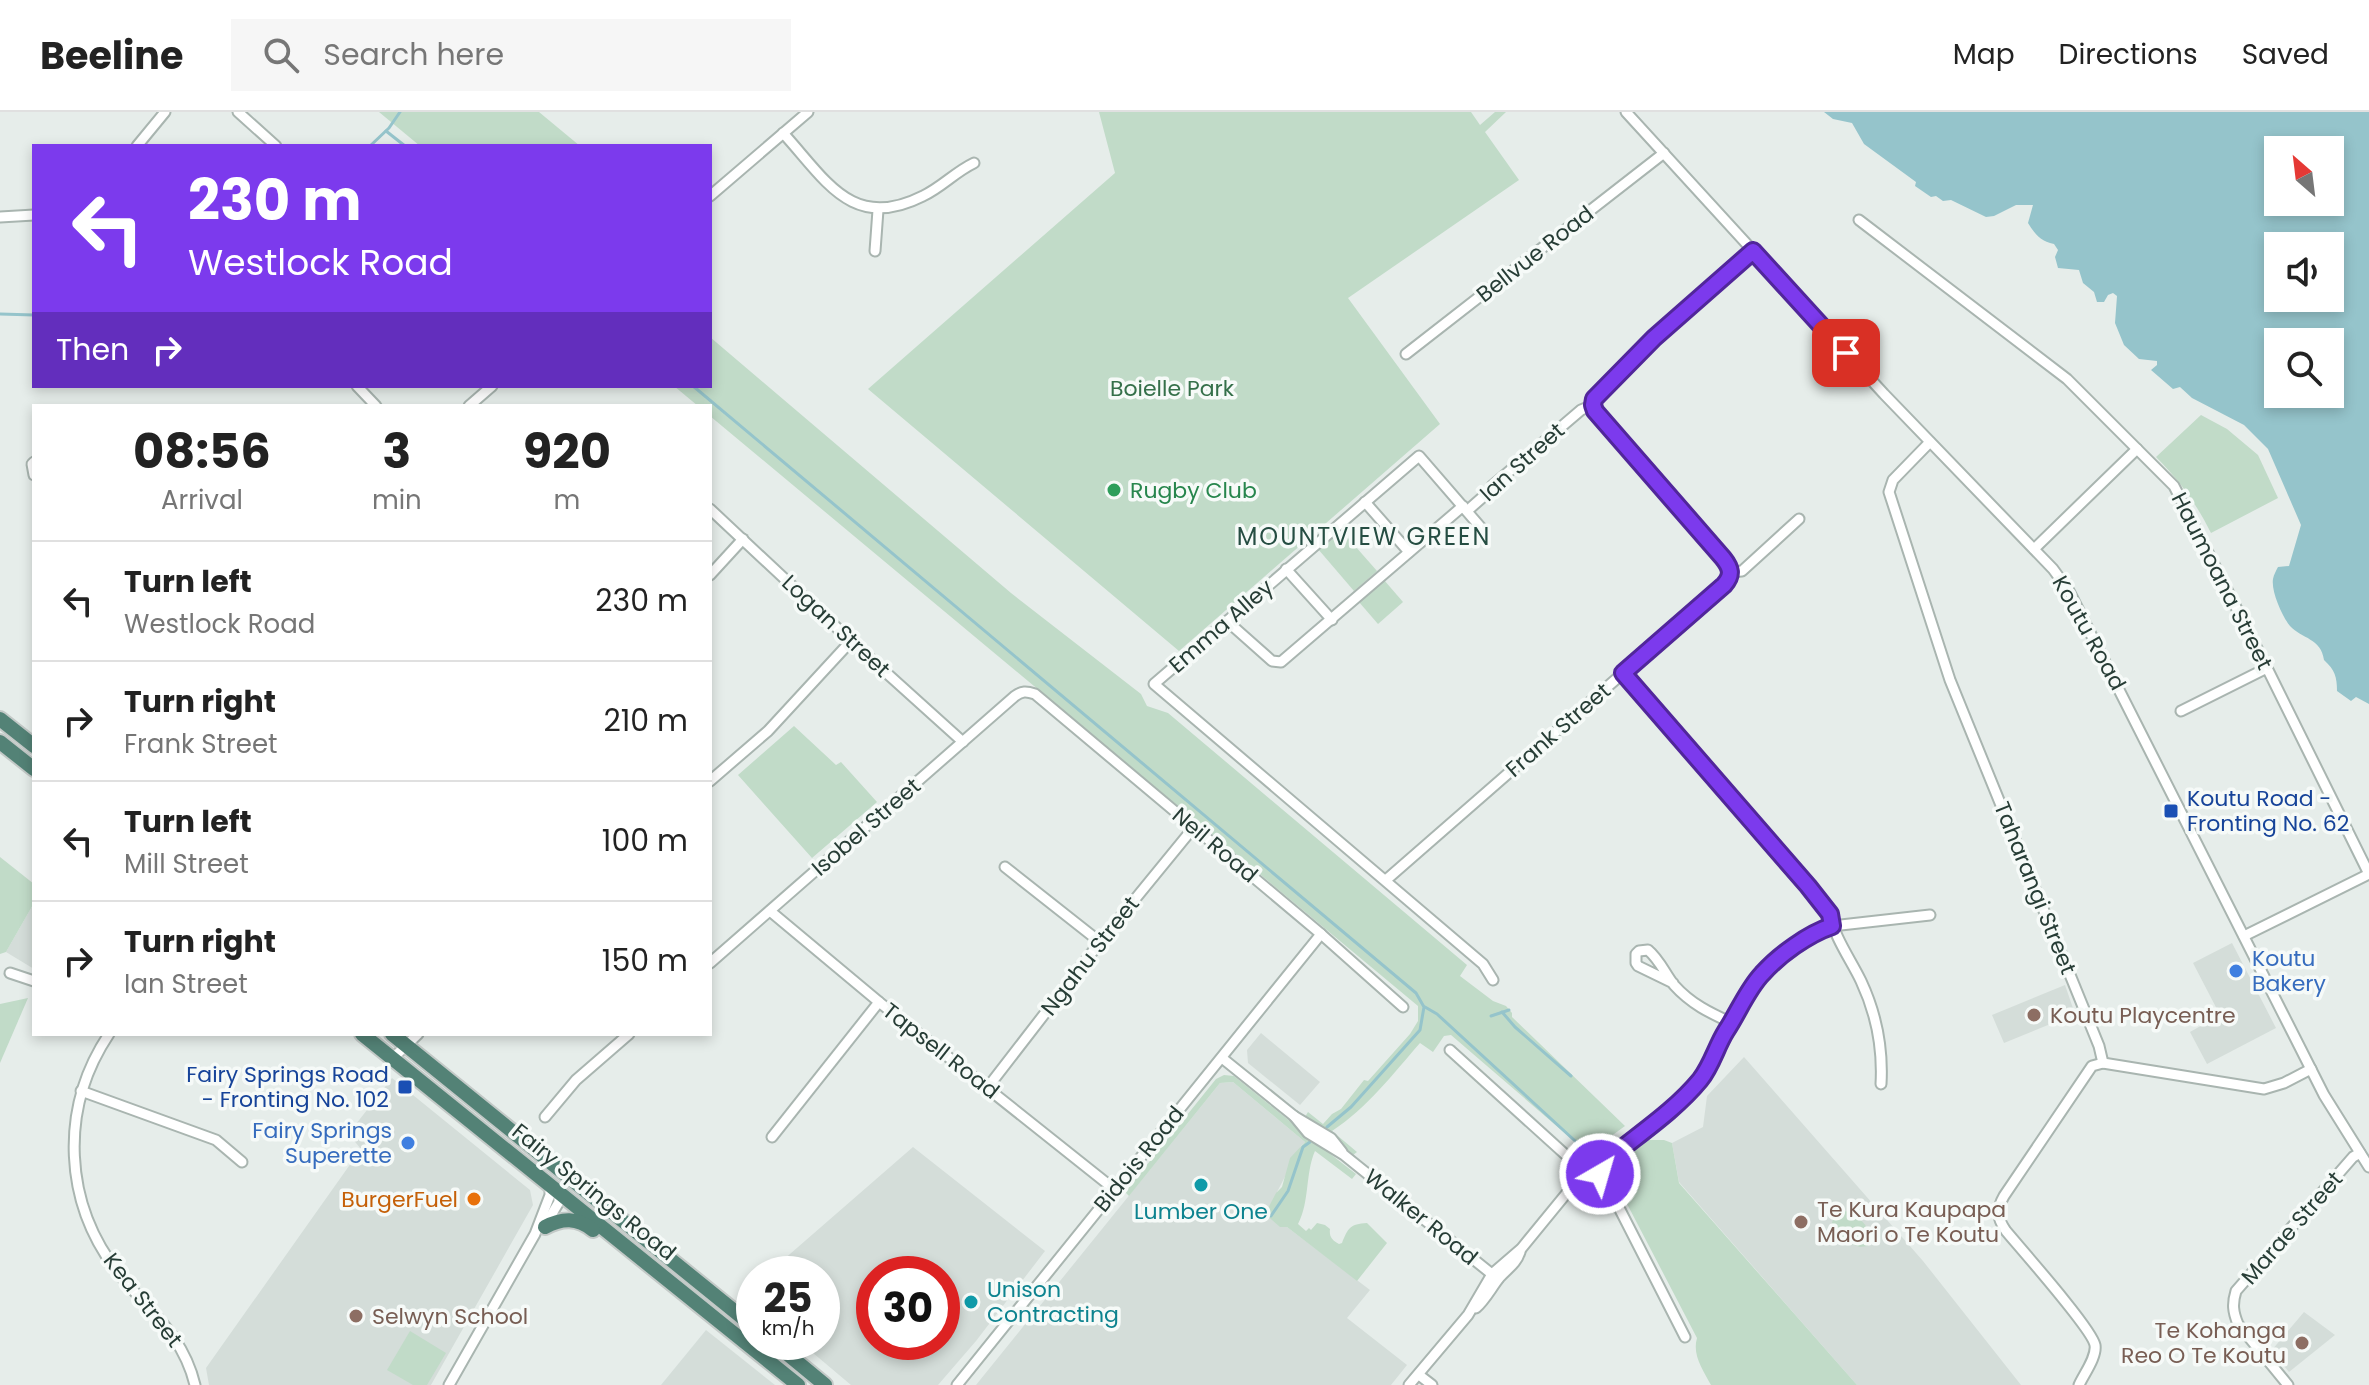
<!DOCTYPE html>
<html lang="en">
<head>
<meta charset="utf-8">
<style>
  :root { --surface:#fff; --page:#f6f6f6; --text:#222; --muted:#767676; --line:#e0e0e0 }
  body { margin:0; font-family:Poppins,sans-serif; background:var(--page); color:var(--text); height:100vh; display:flex; flex-direction:column; font-size:30px; white-space:nowrap }
  * { box-sizing:border-box; margin:0 }
  p { font-size:26px; color:var(--muted) }
  .icon { flex:none; width:44px; height:44px; fill:none; stroke:currentColor; stroke-width:2; stroke-linecap:round; stroke-linejoin:round }
  .map { position:relative; flex:1; overflow:hidden }
  .details { position:absolute; left:32px; top:292px; width:680px; height:632px; display:flex; flex-direction:column; background:var(--surface); border-radius:0px; box-shadow:0 4px 12px #0003 }
  .details>* { flex:none }
  .banner { position:absolute; left:32px; top:32px; width:680px; height:244px; border-radius:0px; box-shadow:0 4px 12px #0003; background:#7c3aed; color:#fff; overflow:hidden }
  .needle { width:52px; rotate:332deg }
  .controls { position:absolute; left:2264px; top:24px; display:grid; gap:16px }
  .controls a { display:grid; place-items:center; width:80px; height:80px; border-radius:0px; background:var(--surface); box-shadow:0 4px 12px #0003; font-size:40px }
  .speed { position:absolute; left:736px; top:1144px; display:flex; gap:16px; font-size:40px; font-weight:700; text-align:center }
  .speed>* { display:grid; place-content:center; width:104px; height:104px; border-radius:50%; background:var(--surface); box-shadow:0 4px 12px #0003; line-height:1 }
  .speed small { font-size:20px; font-weight:400 }
  .speed .limit { border:12px solid #d22; background:#fff; color:#111 }
  .pin { position:absolute; display:grid; place-items:center; width:68px; height:68px; color:#fff; margin:-34px; border-radius:16px; box-shadow:0 4px 12px #0006 }
  .me { position:absolute; width:88px; margin:-44px; rotate:38deg; stroke-linejoin:round; filter:drop-shadow(0 0 6px #0008) }
  .turn { display:flex; align-items:center; gap:28px; height:168px; padding:0 24px; font-size:36px }
  .turn .icon { width:104px; height:104px; stroke-width:2.5 }
  .turn b { display:block; font-size:56px; line-height:68px }
  .then { display:flex; align-items:center; height:76px; padding:0 24px; background:#0003; gap:16px; font-size:30px }
  .eta { display:flex; justify-content:space-evenly; align-items:center; height:136px; text-align:center }
  .eta b { font-size:48px; font-weight:700; line-height:56px }
  ul { padding:0; list-style:none }
  li { display:flex; align-items:center; gap:24px; height:120px; padding:0 24px; border-top:2px solid var(--line) }
  li div { flex:1 }
  li b { display:block; font-size:30px }
  li em { font-style:normal }
  header { display:flex; align-items:center; gap:48px; box-sizing:border-box; height:112px; padding:0 40px; background:var(--surface); border-bottom:2px solid var(--line) }
  header strong { font-size:38px }
  nav { display:flex; gap:44px; margin-inline-start:auto; font-size:28px }
  .search { width:560px; height:72px; background:var(--page); display:flex; align-items:center; gap:20px; box-sizing:border-box; padding:0 28px; border-radius:0px; color:var(--muted); font-size:30px }
  .map>svg:first-child { display:block }
</style>
</head>
<body>
<header>
<strong>Beeline</strong>
<div class="search"><svg class="icon" aria-label="search" viewBox="0 0 24 24"><circle cx="10" cy="10" r="6"/><path d="M15 15l6 6"/></svg>Search here</div>
<nav><a>Map</a><a>Directions</a><a>Saved</a></nav>
</header>
<div class="map">
<svg width="2369" height="1273" viewBox="0 0 2369 1273">
  <rect width="100%" height="100%" fill="#e6edea"/>
  <g fill="#d4ddd9" fill-rule="evenodd">
    <polygon points="34,791 34,857 6,840"/>
    <polygon points="2232,831 2276,916 2207,952 2190,920 2220,903 2193,851"/>
    <polygon points="2065,873 2075,902 2004,931 1992,903"/>
    <polygon points="1261,921 1320,970 1300,993 1248,951 1247,938"/>
    <polygon points="1744,945 1923,1149 2021,1273 1857,1273 1679,1070 1672,1031 1703,1015 1707,984"/>
    <polygon points="392,966 530,1078 533,1093 431,1273 209,1273 206,1256 361,1037 351,1025 356,1012"/>
    <polygon points="1233,970 1305,1030 1301,1034 1277,1080 1280,1115 1287,1115 1370,1178 1347,1206 1407,1253 1391,1273 976,1273 1220,971"/>
    <path d="M913,1035L1045,1139L976,1229L938,1273H851L800,1230H822V1162H767ZM874,1162H942V1230H874Z"/>
    <polygon points="2304,1200 2335,1223 2289,1260 2271,1239"/>
    <polygon points="706,1218 775,1273 661,1273"/>
  </g>
  <g fill="#c1dbc8">
    <polygon points="379,0 539,0 580,34 420,34"/>
    <polygon points="1099,0 1471,0 1480,13 1495,0 1506,0 1485,20 1519,68 1348,186 1440,312 1179,539 868,277 1115,61"/>
    <path d="M710,225L1011,481L1141,582L1147,594L1168,601L1467,853L1460,864L1493,889L1506,894L1512,901V905L1625,1014L1588,1041L1451,923L1444,924L1433,940L1420,931C1393,962 1367,996 1332,1019L1357,1040L1353,1043L1334,1024L1305,1005L1308,1000L1323,1012L1332,1002L1341,997L1364,968L1368,969L1410,922L1418,909V894L710,304V294H698L674,274H710Z"/>
    <path d="M2201,303L2227,317L2258,343L2278,386L2211,421C2196,391 2180,369 2156,345Z"/>
    <polygon points="1341,418 1377,459 1354,479 1318,437"/>
    <polygon points="1384,468 1403,490 1378,512 1359,490"/>
    <polygon points="794,614 836,653 841,650 877,690 812,746 738,663"/>
    <polygon points="0,745 34,772 34,791 6,840 0,842"/>
    <polygon points="28,886 0,951 0,892"/>
    <path d="M1224,963L1234,964L1291,1010L1312,1031L1315,1030L1356,1062L1352,1067L1315,1039C1305,1062 1310,1089 1298,1112L1306,1119L1309,1116L1311,1118L1317,1111L1325,1113L1330,1117C1329,1125 1332,1128 1339,1132L1342,1131C1348,1116 1350,1112 1367,1111L1387,1131L1357,1169L1287,1115H1280L1265,1102L1276,1081L1282,1075L1290,1046L1305,1030L1233,970L1220,971L1129,1084L1125,1080L1216,967Z"/>
    <path d="M1648,1028H1664L1672,1031L1679,1071L1857,1273H1711C1703,1258 1692,1243 1697,1226L1613,1065C1611,1044 1632,1038 1648,1028Z"/>
    <path d="M1844,1098C1863,1110 1870,1109 1868,1134L1860,1135L1831,1125C1831,1114 1831,1102 1844,1098Z"/>
    <polygon points="410,1219 446,1241 427,1273 413,1273 387,1258"/>
  </g>
  <path fill="#95c4cb" fill-rule="evenodd" d="M1824,0H2369V592L2356,585L2351,589L2337,579C2337,565 2335,558 2324,548C2321,526 2302,527 2290,514C2282,504 2271,479 2273,467C2274,462 2276,459 2278,455L2289,454L2301,413L2268,337L2244,313L2192,286L2180,275L2173,277L2151,258L2157,253V249L2139,247L2124,233L2115,211L2117,184L2113,181L2108,183L2104,190H2097L2094,180L2083,171L2079,158L2058,156L2055,145L2058,138L2054,132C2040,129 2035,122 2028,111L2033,93H2016L1994,104L1986,105L1951,88L1943,89L1936,84L1931,85L1915,74L1916,70L1864,32L1852,11L1833,7ZM2278,38H2330V90H2278ZM2278,134H2330V186H2278ZM2278,230H2330V282H2278Z"/>
  <g fill="none" stroke-linecap="round" stroke-linejoin="round">
    <g stroke="#95c4cb" stroke-width="3">
      <polyline points="386,19 405,34"/>
      <polyline points="370,34 389,16 400,0"/>
      <polyline points="0,202 34,203"/>
      <polyline points="693,274 1416,881 1424,895 1420,918 1351,995 1327,1015"/>
      <polyline points="1425,895 1437,902 1586,1039"/>
      <polyline points="1502,900 1515,915 1571,964"/>
      <polyline points="1491,904 1509,898"/>
      <polyline points="1271,1104 1288,1079 1303,1035 1310,1030"/>
    </g>
    <defs>
      <g id="minor">
        <polyline points="238,0 276,34"/>
        <polyline points="1626,0 1884,282 2053,457 2069,479 2324,983 2369,1055"/>
        <path d="M783,21C826,68 852,120 923,84C942,75 955,60 974,51"/>
        <polyline points="137,34 165,0"/>
        <polyline points="710,84 808,0"/>
        <polyline points="0,105 34,103"/>
        <polyline points="1859,108 2067,267 2174,374 2267,556 2369,762"/>
        <polyline points="875,139 878,98"/>
        <polyline points="1406,242 1664,41"/>
        <polyline points="357,274 376,294"/>
        <polyline points="1593,293 1595,299 1723,446 1730,460"/>
        <polyline points="469,294 492,274"/>
        <polyline points="1930,330 1893,368 1889,380 1950,568 2099,934 2103,951"/>
        <polyline points="34,350 32,352 34,363"/>
        <polyline points="1365,390 1409,440"/>
        <polyline points="710,397 851,529 963,630"/>
        <polyline points="1467,399 1492,377 1492,374 1581,298 1593,293 1594,287 1654,226 1753,139"/>
        <polyline points="1483,418 1419,344 1154,572 1483,852 1493,868"/>
        <polyline points="2034,437 2137,337"/>
        <polyline points="1286,457 1332,508"/>
        <polyline points="710,463 743,427"/>
        <polyline points="1227,509 1272,549 1281,550 1463,394"/>
        <path d="M1623,561L1830,802C1834,825 1851,848 1861,869C1876,901 1883,937 1881,972"/>
        <polyline points="2181,599 2267,556"/>
        <polyline points="710,669 768,619 851,529"/>
        <polyline points="1005,755 1100,830"/>
        <polyline points="1386,768 1724,473 1729,468 1730,460 1742,459 1799,407"/>
        <polyline points="770,799 879,890 1114,1077"/>
        <polyline points="2244,824 2369,762"/>
        <path d="M710,851L1015,584C1022,579 1026,579 1035,582L1321,822L1403,895"/>
        <polyline points="10,861 34,869"/>
        <path d="M1673,871L1638,854L1636,851V842L1639,839L1648,838C1660,848 1665,862 1674,873C1691,892 1710,901 1732,911"/>
        <path d="M109,922C59,997 63,1092 120,1163C150,1200 183,1223 195,1273"/>
        <polyline points="1450,938 1578,1054"/>
        <polyline points="1222,946 1294,1004 1331,1026 1342,1040"/>
        <polyline points="392,947 418,922"/>
        <polyline points="988,975 1100,830 1194,715"/>
        <polyline points="81,979 216,1028 242,1050"/>
        <polyline points="1294,1004 1308,1021 1344,1043 1498,1167"/>
        <polyline points="545,1005 576,968 629,922"/>
        <polyline points="772,1025 879,890"/>
        <circle cx="1587" cy="1065" r="14"/>
        <polyline points="1598,1056 1666,1001 1700,968 1713,948 1727,918 1762,861 1820,818 1832,814 1930,803"/>
        <polyline points="1599,1071 1613,1084 1685,1225"/>
        <polyline points="544,1115 559,1090 559,1081 557,1081"/>
        <path d="M1476,1196C1486,1187 1491,1176 1500,1165C1508,1156 1516,1152 1520,1140"/>
        <polyline points="1419,1263 1432,1273"/>
        <polyline points="449,1273 535,1122 550,1083 550,1074"/>
        <polyline points="957,1273 1321,822"/>
        <polyline points="1409,1273 1468,1203 1492,1162 1521,1137 1575,1071"/>
        <path d="M2079,1273C2084,1262 2097,1245 2095,1233C2092,1217 2021,1137 2006,1119C1997,1106 1996,1098 2004,1084L2092,954L2103,951L2264,977L2284,971L2311,957"/>
        <path d="M2288,1273L2238,1212C2233,1200 2232,1192 2236,1179L2353,1045L2360,1041"/>
      </g>
      <g id="trunk">
        <polyline points="0,607 34,634"/>
        <polyline points="0,630 34,657"/>
        <polyline points="362,922 798,1273"/>
        <polyline points="392,922 754,1215"/>
        <path d="M545,1115C562,1106 577,1105 593,1118"/>
        <polyline points="773,1230 825,1273"/>
      </g>
    </defs>
    <use href="#minor" stroke="#a9b5b0" stroke-width="13"/>
    <use href="#trunk" stroke="#c3c9c7" stroke-width="18"/>
    <use href="#minor" stroke="#fff" stroke-width="9"/>
    <use href="#trunk" stroke="#538276" stroke-width="14"/>
  </g>
  <g fill="none" stroke-linecap="round" stroke-linejoin="round">
    <defs>
      <path id="route" d="M1600,1062L1598,1056C1631,1027 1672,1002 1700,968C1712,953 1716,935 1726,919C1738,901 1747,878 1762,862C1779,843 1808,822 1832,814L1830,802L1808,774L1623,561L1724,473C1733,463 1731,456 1723,446L1595,299L1593,293L1594,287L1654,226L1753,139L1846,241"/>
    </defs>
    <use href="#route" stroke="#51269a" stroke-width="20"/>
    <use href="#route" stroke="#7c3aed" stroke-width="14"/>
  </g>
  <circle fill="#2e9e5b" stroke="#f6faf8" stroke-width="3" cx="1114" cy="378" r="8"/>
  <g fill="#1a4fb4" stroke="#f6faf8" stroke-width="3">
    <rect x="2163" y="691" width="16" height="16" rx="4"/>
    <rect x="397" y="967" width="16" height="16" rx="4"/>
  </g>
  <g fill="#3f7fe0" stroke="#f6faf8" stroke-width="3">
    <circle cx="2236" cy="859" r="8"/>
    <circle cx="408" cy="1031" r="8"/>
  </g>
  <g fill="#8d6e63" stroke="#f6faf8" stroke-width="3">
    <circle cx="2034" cy="903" r="8"/>
    <circle cx="1801" cy="1110" r="8"/>
    <circle cx="356" cy="1204" r="8"/>
    <circle cx="2302" cy="1231" r="8"/>
  </g>
  <g fill="#0f9aa8" stroke="#f6faf8" stroke-width="3">
    <circle cx="1201" cy="1073" r="8"/>
    <circle cx="971" cy="1190" r="8"/>
  </g>
  <circle fill="#e8710a" stroke="#f6faf8" stroke-width="3" cx="474" cy="1087" r="8"/>
  <g text-anchor="middle" dominant-baseline="central" stroke-width="7" stroke-linejoin="round" paint-order="stroke">
    <g font-size="22" fill="#273d36" stroke="#f6faf8">
      <text transform="translate(1535 142) rotate(-38)">Bellvue Road</text>
      <text transform="translate(1522 350) rotate(-42)">Ian Street</text>
      <text transform="translate(2222 469) rotate(63)">Haumoana Street</text>
      <text transform="translate(836 514) rotate(43)">Logan Street</text>
      <text transform="translate(1221 514) rotate(-41)">Emma Alley</text>
      <text transform="translate(2089 521) rotate(61)">Koutu Road</text>
      <text transform="translate(1558 618) rotate(-41)">Frank Street</text>
      <text transform="translate(866 715) rotate(-41)">Isobel Street</text>
      <text transform="translate(1215 733) rotate(40)">Neil Road</text>
      <text transform="translate(2035 776) rotate(68)">Taharangi Street</text>
      <text transform="translate(1090 844) rotate(-52)">Ngahu Street</text>
      <text transform="translate(941 939) rotate(38)">Tapsell Road</text>
      <text transform="translate(1139 1047) rotate(-51)">Bidois Road</text>
      <text transform="translate(594 1080) rotate(39)">Fairy Springs Road</text>
      <text transform="translate(1421 1105) rotate(39)">Walker Road</text>
      <text transform="translate(2292 1116) rotate(-49)">Marae Street</text>
      <text transform="translate(143 1188) rotate(52)">Kea Street</text>
    </g>
    <g font-size="22" fill="#35704a" stroke="#f6faf8">
      <text x="1172" y="276">Boielle Park</text>
    </g>
    <g font-size="22" fill="#27864d" stroke="#f6faf8" text-anchor="start">
      <text x="1130" y="378">Rugby Club</text>
    </g>
    <g font-size="22" fill="#164399" stroke="#f6faf8" text-anchor="start">
      <text x="2187" y="686">Koutu Road -<tspan x="2187" dy="25">Fronting No. 62</tspan></text>
      <text x="389" y="962" text-anchor="end">Fairy Springs Road<tspan x="389" dy="25">- Fronting No. 102</tspan></text>
    </g>
    <g font-size="22" fill="#366cbe" stroke="#f6faf8" text-anchor="start">
      <text x="2252" y="846">Koutu<tspan x="2252" dy="25">Bakery</tspan></text>
      <text x="392" y="1018" text-anchor="end">Fairy Springs<tspan x="392" dy="25">Superette</tspan></text>
    </g>
    <g font-size="22" fill="#785e54" stroke="#f6faf8" text-anchor="start">
      <text x="2050" y="903">Koutu Playcentre</text>
      <text x="1817" y="1097">Te Kura Kaupapa<tspan x="1817" dy="25">Maori o Te Koutu</tspan></text>
      <text x="372" y="1204">Selwyn School</text>
      <text x="2286" y="1218" text-anchor="end">Te Kohanga<tspan x="2286" dy="25">Reo O Te Koutu</tspan></text>
    </g>
    <g font-size="22" fill="#c56008" stroke="#f6faf8" text-anchor="end">
      <text x="458" y="1087">BurgerFuel</text>
    </g>
    <g font-size="22" fill="#0d838f" stroke="#f6faf8">
      <text x="1201" y="1099">Lumber One</text>
      <text x="987" y="1177" text-anchor="start">Unison<tspan x="987" dy="25">Contracting</tspan></text>
    </g>
    <g font-size="24" letter-spacing="2" fill="#254d42" stroke="#f6faf8">
      <text x="1364" y="424">MOUNTVIEW GREEN</text>
    </g>
  </g>
</svg>
<div class="controls">
<a><svg class="needle" viewBox="-14 -14 28 28"><path d="M0-13l5 13h-10z" fill="#e53935"/><path d="M0 13l5-13h-10z" fill="#767676"/></svg></a>
<a><svg class="icon" aria-label="sound" viewBox="0 0 24 24"><path d="M4 9h4l5-4v14l-5-4H4zM17 9q2 3 0 6"/></svg></a>
<a><svg class="icon" aria-label="search" viewBox="0 0 24 24"><circle cx="10" cy="10" r="6"/><path d="M15 15l6 6"/></svg></a>
</div>
<div class="speed"><div>25<small>km/h</small></div><div class="limit">30</div></div>
<div class="pin" style="left:1846px;top:241px;background:#d93025"><svg class="icon" aria-label="arrive" viewBox="0 0 24 24"><path d="M6 21V4h12l-3 4 3 4H6"/></svg></div>
<svg class="me" style="left:1600px;top:1062px" viewBox="-20 -20 40 40"><circle r="17" fill="#7c3aed" stroke="#fff" stroke-width="3"/><path d="M0-11L8 9 0 5-8 9z" fill="#fff"/></svg>
<div class="banner">
<div class="turn"><svg class="icon" aria-label="left" viewBox="0 0 24 24"><path d="M17 20v-9H6M10 6l-5 5 5 5"/></svg><div><b>230 m</b>Westlock Road</div></div>
<div class="then">Then<svg class="icon" aria-label="right" viewBox="0 0 24 24"><path d="M7 20v-9h11M14 6l5 5-5 5"/></svg></div>
</div>
<section class="details">
<div class="eta">
<div><b>08:56</b><p>Arrival</p></div>
<div><b>3</b><p>min</p></div>
<div><b>920</b><p>m</p></div>
</div>
<ul>
<li><svg class="icon" aria-label="left" viewBox="0 0 24 24"><path d="M17 20v-9H6M10 6l-5 5 5 5"/></svg><div><b>Turn left</b><p>Westlock Road</p></div><em>230 m</em></li>
<li><svg class="icon" aria-label="right" viewBox="0 0 24 24"><path d="M7 20v-9h11M14 6l5 5-5 5"/></svg><div><b>Turn right</b><p>Frank Street</p></div><em>210 m</em></li>
<li><svg class="icon" aria-label="left" viewBox="0 0 24 24"><path d="M17 20v-9H6M10 6l-5 5 5 5"/></svg><div><b>Turn left</b><p>Mill Street</p></div><em>100 m</em></li>
<li><svg class="icon" aria-label="right" viewBox="0 0 24 24"><path d="M7 20v-9h11M14 6l5 5-5 5"/></svg><div><b>Turn right</b><p>Ian Street</p></div><em>150 m</em></li>
</ul>
</section>
</div>
</body>
</html>
